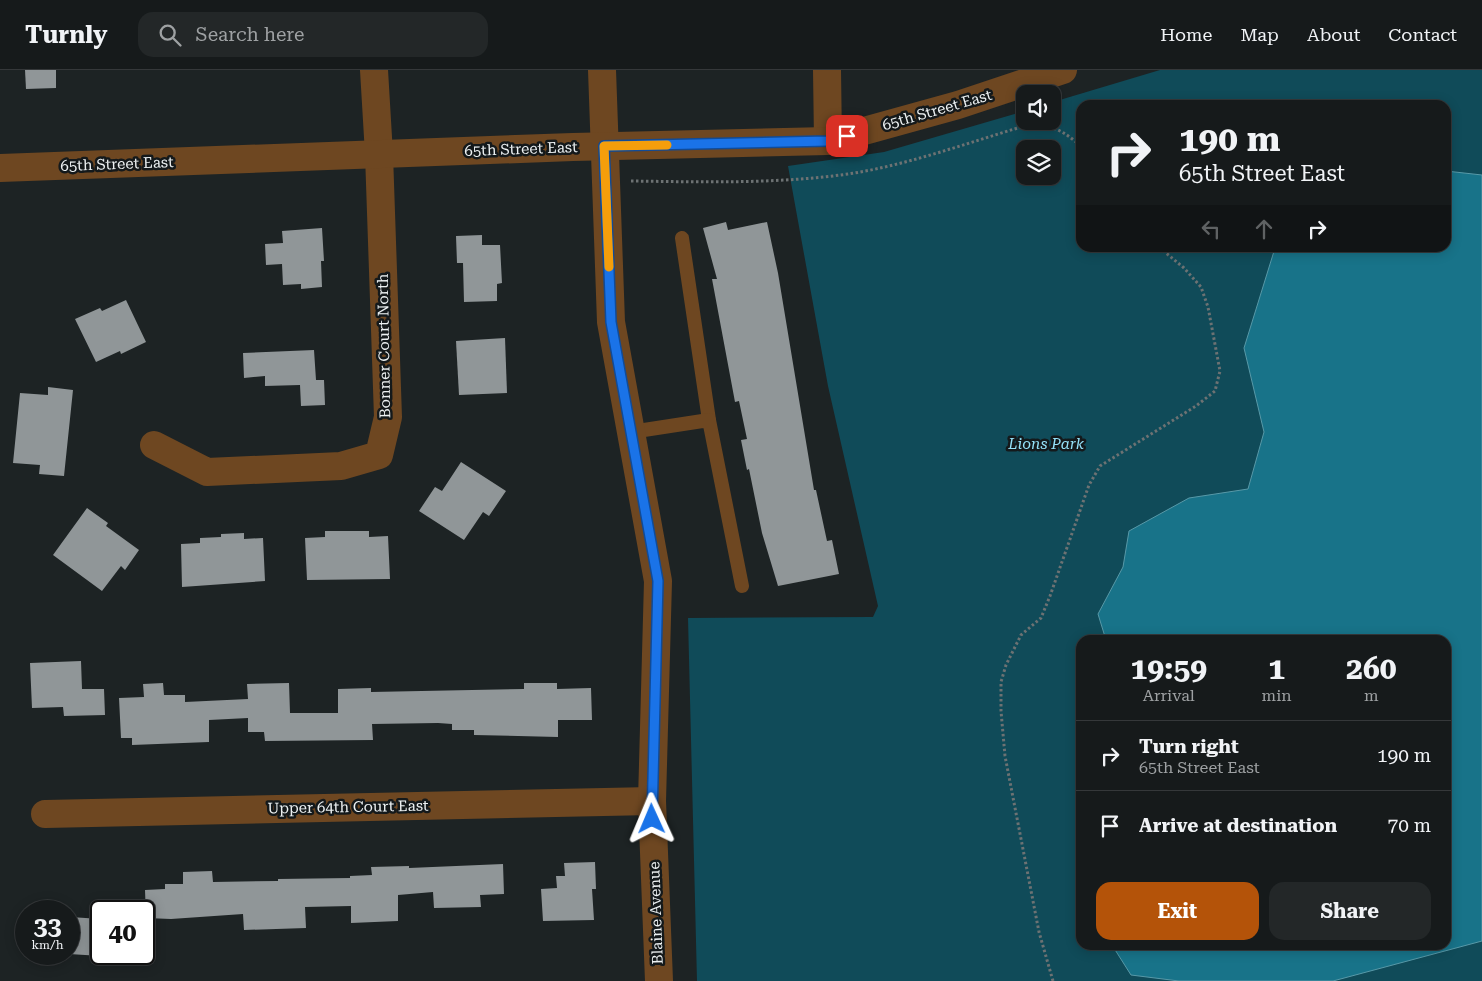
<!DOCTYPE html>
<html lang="en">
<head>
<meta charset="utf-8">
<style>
  :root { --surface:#161a1b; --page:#232728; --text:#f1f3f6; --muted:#9ea1a3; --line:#35383a; --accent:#b45309 }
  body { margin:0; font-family:"Roboto Serif",serif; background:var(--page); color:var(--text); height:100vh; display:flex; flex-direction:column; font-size:19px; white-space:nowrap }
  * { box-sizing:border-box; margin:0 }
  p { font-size:16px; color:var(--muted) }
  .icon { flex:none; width:28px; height:28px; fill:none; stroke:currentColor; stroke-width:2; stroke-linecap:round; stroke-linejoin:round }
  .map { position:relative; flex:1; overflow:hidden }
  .side { position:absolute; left:1076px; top:565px; width:375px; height:315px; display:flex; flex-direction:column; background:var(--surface); border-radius:15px; box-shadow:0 2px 12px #0003,0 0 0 1px var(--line) }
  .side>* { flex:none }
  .hud { position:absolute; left:1076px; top:30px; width:375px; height:152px; border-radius:15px; box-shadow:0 2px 12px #0003,0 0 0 1px var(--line); background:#161a1b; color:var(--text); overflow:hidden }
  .buttons { position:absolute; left:1016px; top:15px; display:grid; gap:10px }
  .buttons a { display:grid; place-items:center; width:45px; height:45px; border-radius:10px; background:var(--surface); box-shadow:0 2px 12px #0003,0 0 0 1px var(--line); font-size:25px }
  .speed { position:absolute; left:15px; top:830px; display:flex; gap:10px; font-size:25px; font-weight:700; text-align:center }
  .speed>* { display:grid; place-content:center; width:65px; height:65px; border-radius:50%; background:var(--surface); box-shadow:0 2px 12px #0003,0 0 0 1px var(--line); line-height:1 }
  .speed small { font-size:12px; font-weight:400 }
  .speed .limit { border:2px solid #111; border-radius:8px; background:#fff; color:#111 }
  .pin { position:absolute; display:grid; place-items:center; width:42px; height:42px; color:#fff; margin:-21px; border-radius:10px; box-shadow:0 2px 8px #0006 }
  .me { position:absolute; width:55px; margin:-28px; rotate:359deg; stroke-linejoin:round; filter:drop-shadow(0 0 4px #0008) }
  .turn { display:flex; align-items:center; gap:18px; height:105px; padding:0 20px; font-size:22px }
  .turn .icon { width:65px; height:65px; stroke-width:2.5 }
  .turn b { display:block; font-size:35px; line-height:42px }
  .lanes { display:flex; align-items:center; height:48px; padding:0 20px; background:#0003; justify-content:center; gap:25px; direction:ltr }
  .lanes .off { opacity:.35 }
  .eta { display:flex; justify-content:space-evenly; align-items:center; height:85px; text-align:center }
  .eta b { font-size:30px; font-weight:700; line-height:35px }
  .cta { display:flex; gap:10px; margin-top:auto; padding:10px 20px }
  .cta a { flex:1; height:58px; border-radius:15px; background:var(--accent); color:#fff; font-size:20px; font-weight:700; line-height:58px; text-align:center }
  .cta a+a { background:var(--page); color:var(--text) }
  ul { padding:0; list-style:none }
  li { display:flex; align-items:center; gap:15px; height:70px; padding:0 20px; border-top:1px solid var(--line) }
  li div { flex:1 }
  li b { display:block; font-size:19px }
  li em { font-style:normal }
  header { display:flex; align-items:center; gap:30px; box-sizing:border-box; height:70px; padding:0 25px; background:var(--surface); border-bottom:1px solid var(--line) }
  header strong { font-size:24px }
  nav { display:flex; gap:28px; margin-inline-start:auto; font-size:18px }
  .search { width:350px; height:45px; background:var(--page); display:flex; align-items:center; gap:12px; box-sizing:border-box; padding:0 18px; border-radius:15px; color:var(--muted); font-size:19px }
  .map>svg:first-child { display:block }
</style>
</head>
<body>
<header>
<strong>Turnly</strong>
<div class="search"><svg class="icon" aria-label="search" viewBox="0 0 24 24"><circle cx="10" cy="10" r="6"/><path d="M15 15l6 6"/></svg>Search here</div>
<nav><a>Home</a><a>Map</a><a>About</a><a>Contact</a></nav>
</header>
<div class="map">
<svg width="1482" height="911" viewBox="0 0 1482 911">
  <rect width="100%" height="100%" fill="#1d2324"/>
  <path fill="#104b59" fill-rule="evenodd" d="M1160,0H1482V911H697L688,548L873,547L878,536L828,316L788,96L884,82L1025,41V51H1052L1053,32ZM1081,35H1446V178H1081ZM1025,79H1052V106H1025ZM1081,570H1446V875H1081Z"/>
  <polygon fill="#187389" stroke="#5899a8" points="1446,101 1482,105 1482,871 1333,911 1179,911 1131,905 1112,875 1446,875 1446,570 1106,570 1098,544 1123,497 1129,461 1189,428 1248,419 1264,362 1244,278 1275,178 1446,178"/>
  <g fill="#909698">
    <polygon points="25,0 56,0 56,18 26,19"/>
    <polygon points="726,152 728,160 767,152 778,203 814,420 816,420 827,471 832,470 839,504 778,516 762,463 749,399 747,400 741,370 747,369 739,331 735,332 712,209 717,209 703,158"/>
    <polygon points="322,158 324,191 321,191 322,217 301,219 301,214 283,215 282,194 266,195 265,174 283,173 282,161"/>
    <polygon points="482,165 482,175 500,175 502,213 497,214 497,231 464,232 463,193 457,193 456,166"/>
    <polygon points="126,230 146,272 121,284 120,281 96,292 75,249 100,238 102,241"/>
    <polygon points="505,268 507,323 459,325 456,271"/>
    <polygon points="314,280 316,310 324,310 325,335 301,336 300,315 265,316 265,306 244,308 243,283"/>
    <polygon points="48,317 73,320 64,406 39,404 40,395 13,393 20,323 48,325"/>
    <polygon points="461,392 506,421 489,446 483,442 464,470 419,441 435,417 442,421"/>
    <polygon points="87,438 108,453 106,456 139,480 125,500 121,496 102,521 53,485"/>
    <polygon points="325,461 369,461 369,467 388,466 390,509 307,510 305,468 325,467"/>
    <polygon points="244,463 244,469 263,468 265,511 182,517 181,474 200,473 200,468 221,467 221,464"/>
    <polygon points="81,591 82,619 104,619 105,645 64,646 63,637 32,638 30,593"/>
    <polygon points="163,613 164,625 185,625 185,632 248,629 247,614 289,613 290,643 338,643 338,619 371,618 371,622 524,619 524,613 557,613 557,619 591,618 592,650 558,650 558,667 474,665 474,660 452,660 452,654 438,653 372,654 373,670 265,671 264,662 248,662 248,648 209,650 209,672 132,675 132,668 121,668 119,628 144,627 143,614"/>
    <polygon points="595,792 596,819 592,819 594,850 543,851 541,819 557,818 556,806 565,806 564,793"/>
    <polygon points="503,794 504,824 480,825 481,837 434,838 433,822 398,825 398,851 351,853 351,836 305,837 306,858 244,860 243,844 171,849 146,848 145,820 165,819 165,814 183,814 183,802 212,801 213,812 278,811 278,809 350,808 350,806 372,805 371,797 409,796 409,798"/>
    <polygon points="70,847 101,849 101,886 69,884"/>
  </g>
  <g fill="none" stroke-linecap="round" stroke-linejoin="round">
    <g stroke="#6d7273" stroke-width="3" stroke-dasharray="2.5 2.5" stroke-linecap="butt">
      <path d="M631,111C703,112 777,114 848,104C909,95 969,72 1028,55C1053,55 1062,60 1081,76"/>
      <polyline points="1053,911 1039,862 1005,686 1001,641 1001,612 1006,595 1021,565 1041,548 1050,526 1089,415 1100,396 1196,336 1215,321 1220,301 1208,237 1201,217 1184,198 1160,178"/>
    </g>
    <g stroke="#6e4721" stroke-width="14">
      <polyline points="682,168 709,350"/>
      <polyline points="631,362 709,350 742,516"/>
    </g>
    <g stroke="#6e4721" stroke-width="28">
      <polyline points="827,0 828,71"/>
      <polyline points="154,375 207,402 341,396 379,385 388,347 379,84 374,0"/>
      <polyline points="45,744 652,731"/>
    </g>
    <g stroke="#6e4721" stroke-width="28">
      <polyline points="602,0 611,252 658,511 652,731 659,911"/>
      <polyline points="0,98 573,77 828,71 958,35 1063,0"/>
    </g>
  </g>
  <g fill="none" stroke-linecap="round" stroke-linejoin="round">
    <defs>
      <polyline id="route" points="652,749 658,511 611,252 604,76 828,71 847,66"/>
    </defs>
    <use href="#route" stroke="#114b97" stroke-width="12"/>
    <use href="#route" stroke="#1a73e8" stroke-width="9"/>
    <polyline stroke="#f59e0b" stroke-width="9" points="609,197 604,76 667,75"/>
  </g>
  <g text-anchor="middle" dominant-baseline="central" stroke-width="5" stroke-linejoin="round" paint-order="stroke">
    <g font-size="15" fill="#edf1f2" stroke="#14191b">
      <text transform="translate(937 40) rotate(-16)">65th Street East</text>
      <text transform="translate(521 79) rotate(-2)">65th Street East</text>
      <text transform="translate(117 94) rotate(-2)">65th Street East</text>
      <text transform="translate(384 276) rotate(-91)">Bonner Court North</text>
      <text transform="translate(348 737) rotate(-1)">Upper 64th Court East</text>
      <text transform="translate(656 843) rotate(-92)">Blaine Avenue</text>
    </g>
    <g font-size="15" font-style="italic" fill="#94e1f8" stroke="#14191b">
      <text x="1046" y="374">Lions Park</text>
    </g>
  </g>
</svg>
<div class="buttons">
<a><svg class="icon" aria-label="sound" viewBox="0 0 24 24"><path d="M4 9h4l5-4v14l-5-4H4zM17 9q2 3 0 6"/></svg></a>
<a><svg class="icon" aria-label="layers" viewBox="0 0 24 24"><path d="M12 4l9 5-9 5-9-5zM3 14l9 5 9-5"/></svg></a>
</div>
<div class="speed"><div>33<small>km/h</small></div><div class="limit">40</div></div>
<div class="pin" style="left:847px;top:66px;background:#d93025"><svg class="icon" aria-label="arrive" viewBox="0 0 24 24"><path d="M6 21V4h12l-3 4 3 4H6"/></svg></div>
<svg class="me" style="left:652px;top:749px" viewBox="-20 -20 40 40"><path d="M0-17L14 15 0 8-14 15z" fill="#1a73e8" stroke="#fff" stroke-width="4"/></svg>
<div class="hud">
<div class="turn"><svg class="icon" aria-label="right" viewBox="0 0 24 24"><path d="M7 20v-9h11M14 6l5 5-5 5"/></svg><div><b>190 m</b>65th Street East</div></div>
<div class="lanes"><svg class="icon off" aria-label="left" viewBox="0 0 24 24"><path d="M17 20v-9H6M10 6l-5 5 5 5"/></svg><svg class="icon off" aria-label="ahead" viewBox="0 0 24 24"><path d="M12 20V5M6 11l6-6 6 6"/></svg><svg class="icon" aria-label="right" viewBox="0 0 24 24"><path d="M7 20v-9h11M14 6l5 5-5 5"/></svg></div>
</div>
<section class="side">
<div class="eta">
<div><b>19:59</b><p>Arrival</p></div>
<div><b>1</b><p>min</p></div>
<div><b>260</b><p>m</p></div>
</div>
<ul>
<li><svg class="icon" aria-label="right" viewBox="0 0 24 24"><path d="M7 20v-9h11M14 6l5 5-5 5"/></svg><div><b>Turn right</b><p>65th Street East</p></div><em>190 m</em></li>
<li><svg class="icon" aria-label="arrive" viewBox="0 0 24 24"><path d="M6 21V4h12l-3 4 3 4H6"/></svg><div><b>Arrive at destination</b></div><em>70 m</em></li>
</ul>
<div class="cta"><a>Exit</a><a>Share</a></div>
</section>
</div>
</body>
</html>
